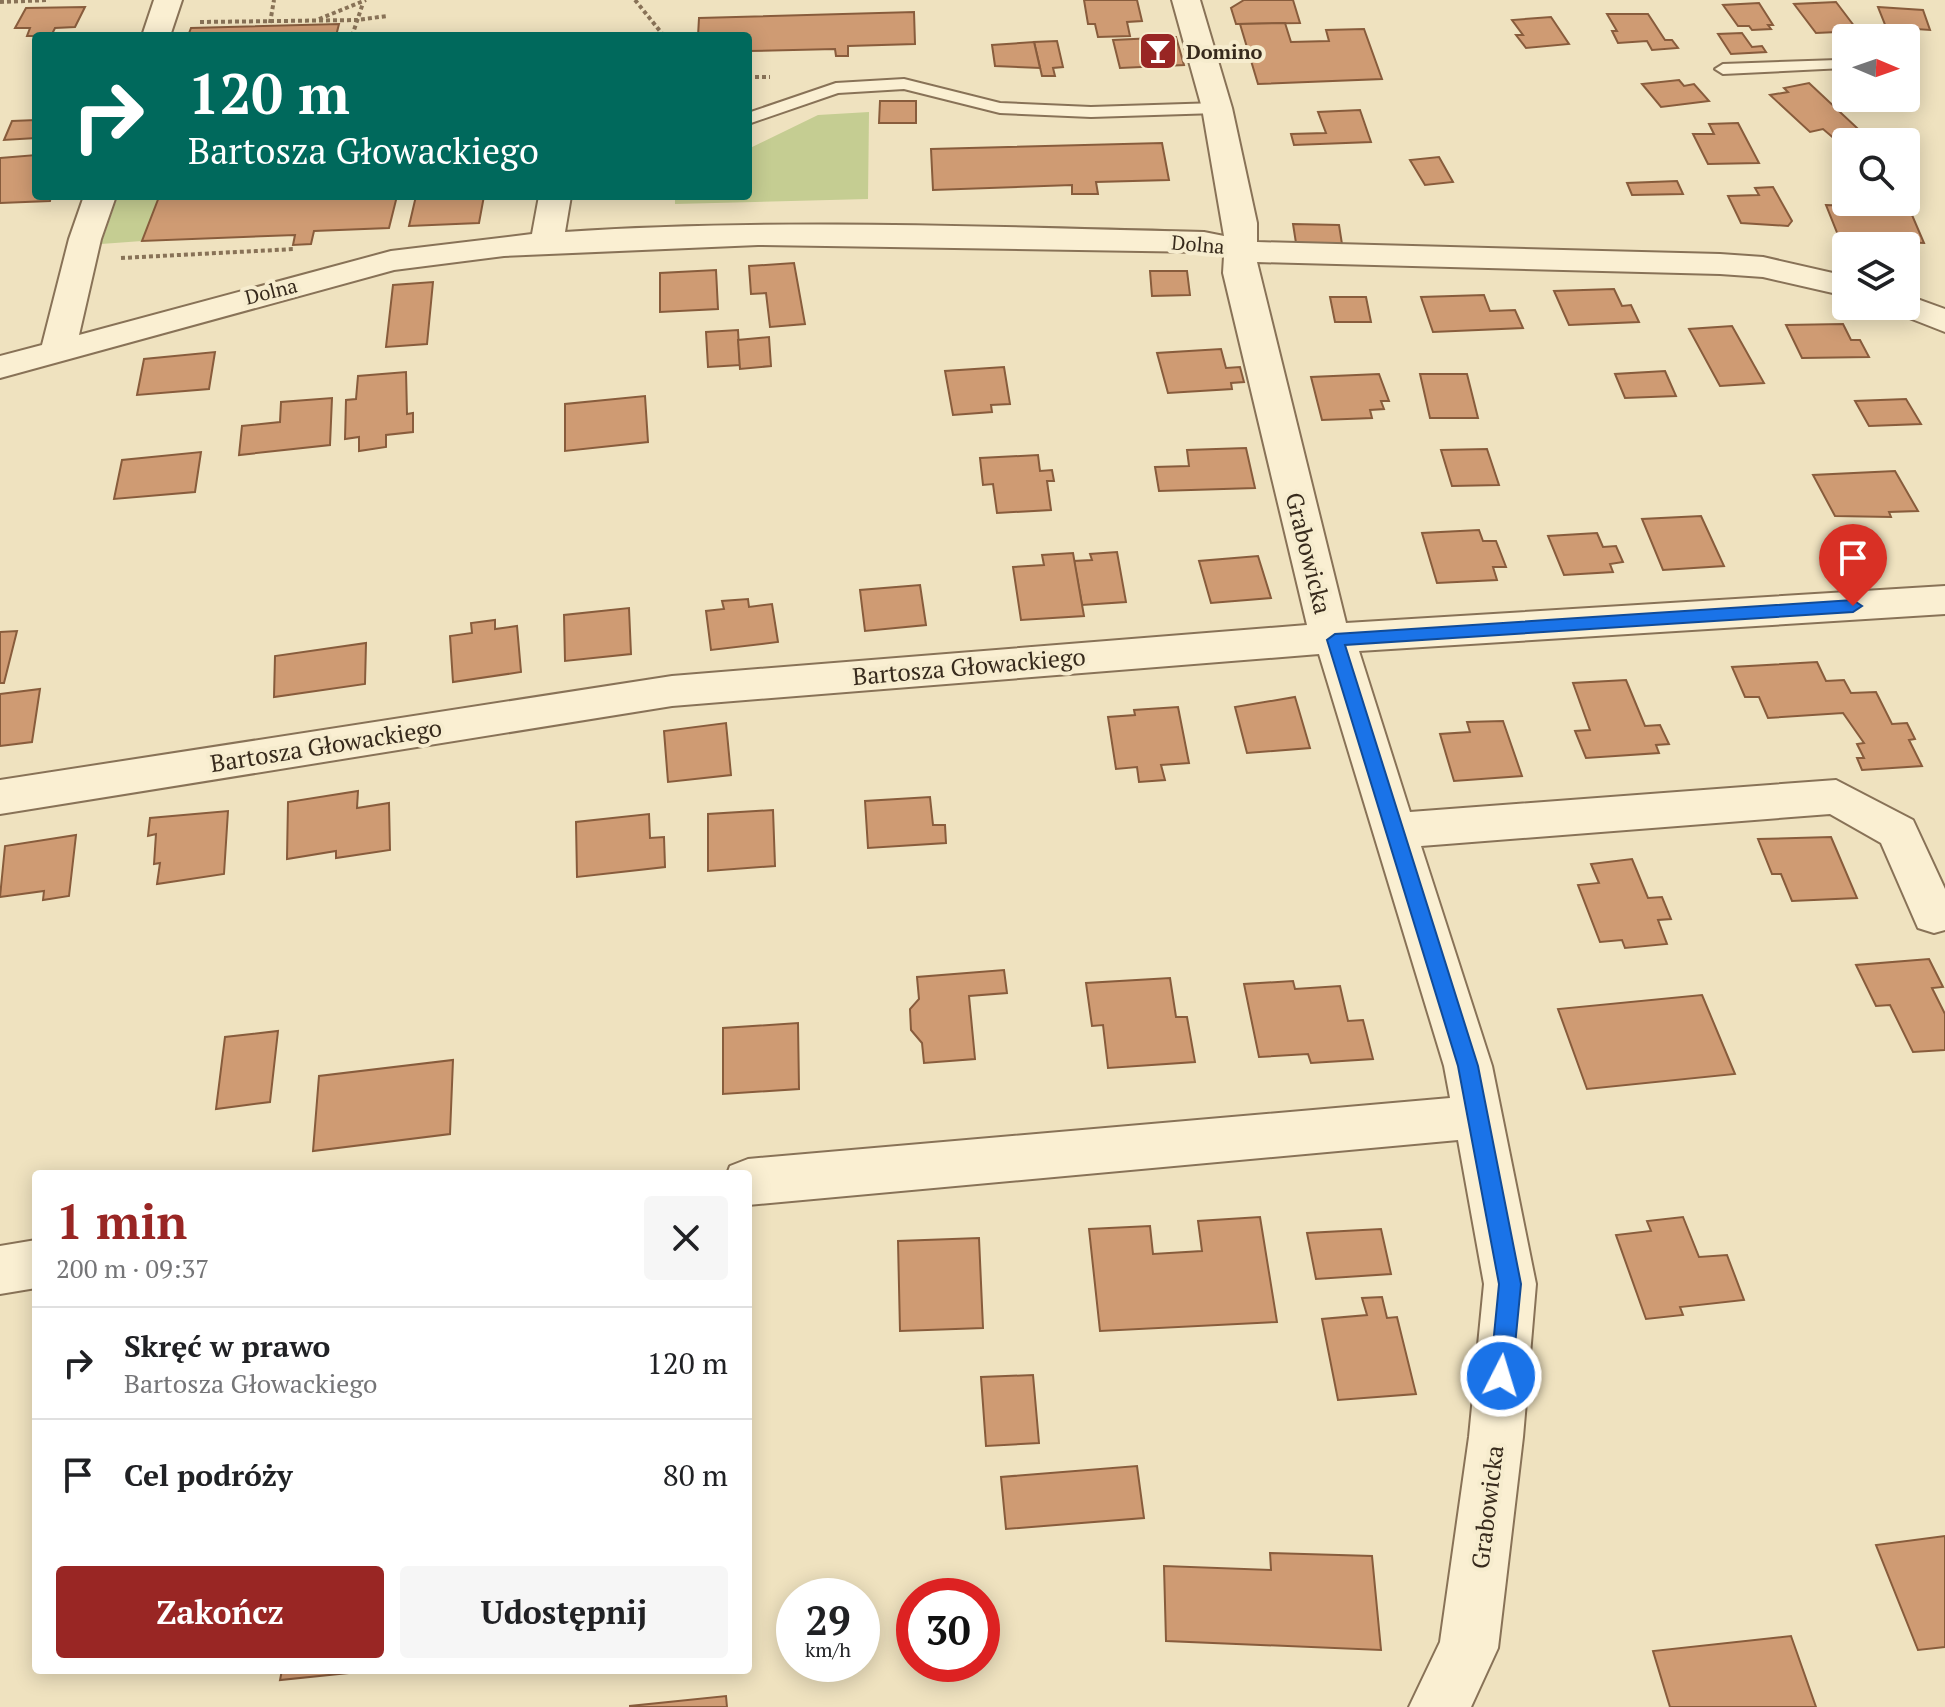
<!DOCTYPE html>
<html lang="pl">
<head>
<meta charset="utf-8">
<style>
  :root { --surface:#fff; --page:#f6f6f6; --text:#202124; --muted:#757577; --line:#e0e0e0; --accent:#992624 }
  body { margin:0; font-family:"PT Serif",serif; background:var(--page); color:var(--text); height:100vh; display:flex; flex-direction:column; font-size:30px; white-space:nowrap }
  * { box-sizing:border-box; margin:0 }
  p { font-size:26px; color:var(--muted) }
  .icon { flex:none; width:44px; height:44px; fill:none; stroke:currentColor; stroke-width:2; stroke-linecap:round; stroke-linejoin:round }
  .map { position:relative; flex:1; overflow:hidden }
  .details { position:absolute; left:32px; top:1170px; width:720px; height:504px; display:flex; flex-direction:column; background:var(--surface); border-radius:8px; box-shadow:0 4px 20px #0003 }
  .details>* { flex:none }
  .banner { position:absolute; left:32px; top:32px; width:720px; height:168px; border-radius:8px; box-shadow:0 4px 20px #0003; background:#00695c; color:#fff; overflow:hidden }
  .needle { width:52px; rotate:92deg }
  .fabs { position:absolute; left:1832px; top:24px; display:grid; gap:16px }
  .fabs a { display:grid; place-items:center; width:88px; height:88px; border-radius:8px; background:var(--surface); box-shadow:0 4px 20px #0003; font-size:40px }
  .speed { position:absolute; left:776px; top:1578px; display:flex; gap:16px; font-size:40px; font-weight:700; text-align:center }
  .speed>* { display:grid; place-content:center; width:104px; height:104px; border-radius:50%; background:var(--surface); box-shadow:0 4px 20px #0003; line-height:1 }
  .speed small { font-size:20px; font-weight:400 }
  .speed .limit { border:12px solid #d22; background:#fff; color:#111 }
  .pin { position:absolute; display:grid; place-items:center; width:68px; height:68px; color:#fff; margin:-82px -34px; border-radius:50% 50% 50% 0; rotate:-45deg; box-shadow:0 0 8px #0007 }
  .pin .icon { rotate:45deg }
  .me { position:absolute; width:88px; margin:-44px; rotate:5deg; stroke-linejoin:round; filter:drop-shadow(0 0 6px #0008) }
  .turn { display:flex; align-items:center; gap:28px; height:168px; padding:0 24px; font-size:36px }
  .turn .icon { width:104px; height:104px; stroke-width:2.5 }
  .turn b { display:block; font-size:56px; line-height:68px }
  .round { display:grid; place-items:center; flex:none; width:84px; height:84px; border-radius:8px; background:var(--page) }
  .head { display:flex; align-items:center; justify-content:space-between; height:136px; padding:0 24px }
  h1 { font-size:48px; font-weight:800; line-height:60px; color:var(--accent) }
  .primary-button { display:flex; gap:16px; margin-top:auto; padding:16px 24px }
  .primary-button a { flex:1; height:92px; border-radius:8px; background:var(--accent); color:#fff; font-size:32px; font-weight:800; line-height:92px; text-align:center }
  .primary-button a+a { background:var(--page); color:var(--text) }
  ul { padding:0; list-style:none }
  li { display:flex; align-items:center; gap:24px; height:112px; padding:0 24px; border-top:2px solid var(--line) }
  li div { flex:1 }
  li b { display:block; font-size:30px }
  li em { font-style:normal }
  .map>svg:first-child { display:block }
</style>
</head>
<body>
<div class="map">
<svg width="1945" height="1707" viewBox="0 0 1945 1707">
  <rect width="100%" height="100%" fill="#efe2bf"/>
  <g fill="#c5cd92">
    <polygon points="869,112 868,199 675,204 675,196 748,196 748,149 818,115"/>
    <polygon points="118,196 201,196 159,198 142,241 101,244"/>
  </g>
  <g fill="#cf9b73" stroke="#885c3c" stroke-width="2">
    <polygon points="1084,0 1137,0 1142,21 1127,22 1130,36 1098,37 1095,24 1088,24"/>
    <polygon points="1244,0 1293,0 1300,23 1236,24 1231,8"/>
    <polygon points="1836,2 1858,31 1816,33 1794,4"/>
    <polygon points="1759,3 1773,25 1768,25 1771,29 1752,30 1749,26 1738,26 1723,5"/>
    <polygon points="85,7 75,27 55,28 51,36 27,36 30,28 15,28 26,8"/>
    <polygon points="1878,7 1923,10 1930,30 1886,27"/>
    <polygon points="914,12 915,44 848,46 848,56 836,56 835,49 748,51 748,36 698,36 699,18"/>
    <polygon points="1607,14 1648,14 1665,40 1672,40 1678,48 1652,50 1647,41 1618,43 1612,31 1617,31"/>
    <polygon points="1551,17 1569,44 1526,48 1516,35 1523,35 1512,20"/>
    <polygon points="1285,23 1291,42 1329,41 1326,30 1364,29 1382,79 1258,84 1240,24"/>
    <polygon points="339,24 336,36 188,36 191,28"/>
    <polygon points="1742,33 1752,47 1762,46 1766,52 1731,54 1718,34"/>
    <polygon points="1176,37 1184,65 1120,68 1113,40"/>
    <polygon points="1057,41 1063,67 1053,68 1055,76 1042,76 1034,42"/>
    <polygon points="1034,42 1040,68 995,66 992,45"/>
    <polygon points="1679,80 1684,86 1694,84 1709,101 1661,107 1642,84"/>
    <polygon points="1809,83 1871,141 1846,142 1843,146 1823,129 1810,132 1770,95 1788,92 1784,88"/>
    <polygon points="880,101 916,101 916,123 879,123"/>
    <polygon points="1360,110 1371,142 1294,145 1291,134 1326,133 1318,112"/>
    <polygon points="36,120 36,138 4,140 12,121"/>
    <polygon points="1738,123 1759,163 1708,164 1693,134 1714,134 1709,124"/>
    <polygon points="1162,143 1169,180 1096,182 1098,194 1072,194 1072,185 933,190 931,149"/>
    <polygon points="36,155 36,196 51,196 50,201 0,203 0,158"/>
    <polygon points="1439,157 1453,182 1425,185 1410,160"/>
    <polygon points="1677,181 1683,194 1632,195 1627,183"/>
    <polygon points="1773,187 1792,221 1788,226 1741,223 1728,196 1759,195 1755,188"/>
    <polygon points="397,196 389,228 314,231 311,244 293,245 295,235 142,241 159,197"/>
    <polygon points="416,196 484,196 479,223 409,226"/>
    <polygon points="1826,205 1909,208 1924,243 1840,240"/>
    <polygon points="1293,224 1339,225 1342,244 1296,243"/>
    <polygon points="794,263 805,324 770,327 766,293 751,294 749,266"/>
    <polygon points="716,270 718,309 660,312 660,273"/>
    <polygon points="1150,271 1187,271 1190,295 1152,296"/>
    <polygon points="433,282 427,344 386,347 393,285"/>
    <polygon points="1614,289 1622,306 1631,305 1639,322 1569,325 1554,291"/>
    <polygon points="1484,295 1490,311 1515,310 1523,328 1433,332 1421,297"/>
    <polygon points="1330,297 1366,297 1371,322 1335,322"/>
    <polygon points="1843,324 1851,340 1860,340 1869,357 1802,358 1786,325"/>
    <polygon points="1732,326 1764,383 1720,386 1689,329"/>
    <polygon points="738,330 740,365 708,367 706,332"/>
    <polygon points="769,337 771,366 740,369 738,340"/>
    <polygon points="1221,349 1226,368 1240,367 1244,382 1231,383 1232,389 1168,393 1157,353"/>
    <polygon points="215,352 209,389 137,395 144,359"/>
    <polygon points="1004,367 1010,404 991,405 992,412 953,415 945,371"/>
    <polygon points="1665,371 1676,396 1625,398 1615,374"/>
    <polygon points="406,372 407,414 413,413 413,432 386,435 386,447 359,451 359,437 345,439 346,400 356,399 358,376"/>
    <polygon points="1379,374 1389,401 1381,401 1384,409 1370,410 1372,418 1322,420 1311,377"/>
    <polygon points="1420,374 1467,374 1478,418 1430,418"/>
    <polygon points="645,396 648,442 565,451 565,404"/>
    <polygon points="332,398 330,445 239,455 242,426 280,422 281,402"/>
    <polygon points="1906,399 1921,424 1869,426 1855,401"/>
    <polygon points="1246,448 1255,488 1159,491 1155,467 1189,466 1187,450"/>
    <polygon points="1487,449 1499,485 1452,486 1441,450"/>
    <polygon points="201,452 195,492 114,499 122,460"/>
    <polygon points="1038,455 1040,471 1052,470 1054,481 1047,481 1051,510 997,513 993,484 983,485 980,458"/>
    <polygon points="1895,471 1918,511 1889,512 1891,517 1835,516 1813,475"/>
    <polygon points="1701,516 1724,566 1663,570 1642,519"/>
    <polygon points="1479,530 1483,541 1496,541 1506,567 1493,567 1497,580 1437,583 1422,533"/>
    <polygon points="1597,533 1603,547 1616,546 1623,562 1610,564 1613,572 1564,575 1548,536"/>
    <polygon points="1117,552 1126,602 1082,605 1074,561 1092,560 1090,554"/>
    <polygon points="1073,553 1084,616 1021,620 1013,567 1044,565 1042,555"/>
    <polygon points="1258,556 1271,598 1211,603 1199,561"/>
    <polygon points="920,585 926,625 865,631 860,590"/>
    <polygon points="748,599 749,607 772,604 778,642 711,650 706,611 724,609 722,601"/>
    <polygon points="629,608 631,654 565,661 564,615"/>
    <polygon points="495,620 495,629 517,626 521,672 453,682 450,636 472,633 471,623"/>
    <polygon points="17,631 4,683 0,683 0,632"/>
    <polygon points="366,643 365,684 274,697 275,656"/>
    <polygon points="1817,662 1826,681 1844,680 1851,693 1876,692 1892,724 1907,723 1915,739 1909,740 1922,766 1862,770 1857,758 1864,758 1857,744 1864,743 1843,713 1768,718 1759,697 1745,697 1732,667"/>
    <polygon points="1626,680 1645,726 1660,725 1669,744 1656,745 1659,753 1586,758 1575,731 1590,730 1573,683"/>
    <polygon points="40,689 32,742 0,746 0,694"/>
    <polygon points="1295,697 1310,748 1247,753 1235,707"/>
    <polygon points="1178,707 1189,763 1161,765 1165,780 1139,782 1137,767 1116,769 1108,717 1135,715 1134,710"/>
    <polygon points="1503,721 1522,776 1454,781 1440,734 1470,732 1467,722"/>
    <polygon points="726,723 731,775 668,782 664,731"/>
    <polygon points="358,791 357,808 389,803 390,850 336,858 336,851 287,859 288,802"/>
    <polygon points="930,797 933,825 945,825 946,843 868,848 865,801"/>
    <polygon points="773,810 775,866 708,871 708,814"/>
    <polygon points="228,811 224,874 157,884 160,863 154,864 156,834 148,836 150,818"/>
    <polygon points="649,814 650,838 664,837 665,867 577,877 576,822"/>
    <polygon points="76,835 69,896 43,900 44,891 0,897 5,846"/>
    <polygon points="1831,837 1857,898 1792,901 1781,874 1772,874 1758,839"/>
    <polygon points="1632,859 1648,898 1662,897 1671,919 1658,920 1667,944 1625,948 1622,940 1600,942 1578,885 1599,883 1591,864"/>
    <polygon points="1929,959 1943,987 1932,988 1945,1014 1945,1050 1913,1052 1890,1005 1876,1006 1856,965"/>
    <polygon points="1004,970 1007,993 969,996 975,1059 924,1063 922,1043 911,1030 910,1009 919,999 917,977"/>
    <polygon points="1170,978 1176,1017 1187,1017 1195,1062 1108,1068 1103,1025 1092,1026 1086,983"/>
    <polygon points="1293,981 1295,989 1340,986 1348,1021 1363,1020 1373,1059 1311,1063 1308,1054 1259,1057 1244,984"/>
    <polygon points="1702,995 1735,1074 1587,1089 1558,1009"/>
    <polygon points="798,1023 799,1089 723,1094 723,1028"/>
    <polygon points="278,1031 270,1102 216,1109 225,1037"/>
    <polygon points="453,1060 450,1134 313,1151 319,1076"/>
    <polygon points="1260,1217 1277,1322 1100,1331 1089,1229 1150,1226 1153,1254 1202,1251 1198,1221"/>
    <polygon points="1683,1217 1699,1257 1727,1255 1744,1300 1680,1307 1683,1315 1646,1319 1616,1235 1651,1231 1647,1221"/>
    <polygon points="1381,1229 1391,1274 1316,1279 1307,1233"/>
    <polygon points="979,1238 983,1328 900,1331 898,1241"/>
    <polygon points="1382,1297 1387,1318 1397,1317 1416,1394 1338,1400 1322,1319 1367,1315 1362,1298"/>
    <polygon points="1033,1375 1039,1443 986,1446 981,1377"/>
    <polygon points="1137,1466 1144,1518 1006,1529 1001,1477"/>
    <polygon points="1945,1536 1945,1647 1918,1650 1876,1545"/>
    <polygon points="1270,1553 1372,1556 1381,1650 1166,1641 1164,1566 1271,1570"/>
    <polygon points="1791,1636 1816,1707 1670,1707 1653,1651"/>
    <polygon points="282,1670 378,1670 280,1680"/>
    <polygon points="726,1696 727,1707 630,1707 630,1706"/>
  </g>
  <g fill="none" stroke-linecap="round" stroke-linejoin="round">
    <defs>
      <g id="lane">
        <polygon points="1838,60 1844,62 1844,68 1723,74 1715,69 1723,64"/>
        <polygon points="904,79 1000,103 1091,107 1217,103 1225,108 1217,113 1091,117 1000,113 904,89 838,93 748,124 748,113 836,83"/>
      </g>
      <g id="street">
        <polygon points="154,0 182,0 170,36 142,36"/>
        <path d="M1172,0H1200L1232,108L1257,223V242L1720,254L1763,257L1846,276V296L1763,277L1720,274L1257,262L1346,623L1945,586V614L1359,651L1410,812L1836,780L1913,820L1945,889V930L1934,933L1918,928L1881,843L1830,814L1421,846L1492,1066L1536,1284L1523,1437L1498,1648L1471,1707H1409L1440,1642L1469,1437L1484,1284L1458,1140L748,1205V1174H727L730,1166L748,1159L1450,1098L1444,1066L1319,654L672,706L0,814V780L672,676L1307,625L1223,273L1224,256L1204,252L758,245L504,256L394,270L0,378V356L42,345L69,239L84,196H116L101,239L79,335L391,251L532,234L539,196H571L565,232C778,218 991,227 1204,232L1224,236L1202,108Z"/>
        <polygon points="1906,295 1945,309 1945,332 1894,312 1890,306 1906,306"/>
        <polygon points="36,1240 36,1288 0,1294 0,1246"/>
      </g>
    </defs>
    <use href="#lane" stroke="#887257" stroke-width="4"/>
    <use href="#street" stroke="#887257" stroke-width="4"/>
    <g stroke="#887257" stroke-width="4" stroke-dasharray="4 3" stroke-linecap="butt">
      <polyline points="635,0 664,36"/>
      <polyline points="0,2 49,0"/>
      <polyline points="319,19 366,0"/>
      <polyline points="200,22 357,20 387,16"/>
      <polyline points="270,23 274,0"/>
      <polyline points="352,36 363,3"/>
      <polyline points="748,77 770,77"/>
      <polyline points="121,258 295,249"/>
    </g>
    <use href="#lane" fill="#faefd2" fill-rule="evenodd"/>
    <use href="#street" fill="#faefd2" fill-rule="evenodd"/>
  </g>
  <polygon fill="#1a73e8" stroke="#114b97" stroke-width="2" points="1853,600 1862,606 1853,612 1345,645 1478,1066 1521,1284 1512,1376 1509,1384 1501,1387 1494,1384 1490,1376 1499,1284 1458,1066 1327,640 1335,634"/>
  <defs>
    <symbol id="bar-square" viewBox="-11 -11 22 22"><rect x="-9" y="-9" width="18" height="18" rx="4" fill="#992624" stroke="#f6ecce"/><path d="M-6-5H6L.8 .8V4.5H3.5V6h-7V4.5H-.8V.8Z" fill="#fff"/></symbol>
  </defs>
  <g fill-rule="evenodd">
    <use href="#bar-square" x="1136" y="29" width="44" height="44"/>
  </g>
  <g text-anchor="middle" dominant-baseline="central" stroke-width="8" stroke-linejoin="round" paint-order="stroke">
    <g font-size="20" font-weight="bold" fill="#372a1c" stroke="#f6ecce" text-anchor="start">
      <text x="1186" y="51">Domino</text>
    </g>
    <g font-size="20" fill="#372a1c" stroke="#f6ecce">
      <text transform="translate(1198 244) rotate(5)">Dolna</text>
      <text transform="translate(271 291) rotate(-14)">Dolna</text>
    </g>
    <g font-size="24" fill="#372a1c" stroke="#f6ecce">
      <text transform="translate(1309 553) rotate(76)">Grabowicka</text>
      <text transform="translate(969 666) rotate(-5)">Bartosza Głowackiego</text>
      <text transform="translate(326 745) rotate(-9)">Bartosza Głowackiego</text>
      <text transform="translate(1487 1507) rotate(-83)">Grabowicka</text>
    </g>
  </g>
</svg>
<div class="fabs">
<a><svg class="needle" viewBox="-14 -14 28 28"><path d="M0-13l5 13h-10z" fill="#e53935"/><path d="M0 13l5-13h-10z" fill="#757577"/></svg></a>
<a><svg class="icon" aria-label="search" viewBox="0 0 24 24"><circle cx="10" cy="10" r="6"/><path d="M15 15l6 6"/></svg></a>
<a><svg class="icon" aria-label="layers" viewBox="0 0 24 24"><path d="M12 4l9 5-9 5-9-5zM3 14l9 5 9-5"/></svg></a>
</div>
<div class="speed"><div>29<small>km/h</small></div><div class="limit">30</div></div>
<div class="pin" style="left:1853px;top:606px;background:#d93025"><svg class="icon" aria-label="arrive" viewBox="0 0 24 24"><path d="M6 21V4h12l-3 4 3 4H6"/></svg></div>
<svg class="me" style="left:1501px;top:1376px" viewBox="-20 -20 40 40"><circle r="17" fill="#1a73e8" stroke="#fff" stroke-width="3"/><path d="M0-11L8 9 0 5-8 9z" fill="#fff"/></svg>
<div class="banner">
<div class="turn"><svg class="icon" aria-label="right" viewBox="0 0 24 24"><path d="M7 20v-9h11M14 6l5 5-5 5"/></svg><div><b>120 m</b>Bartosza Głowackiego</div></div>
</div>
<section class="details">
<div class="head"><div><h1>1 min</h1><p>200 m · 09:37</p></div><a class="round"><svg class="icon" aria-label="close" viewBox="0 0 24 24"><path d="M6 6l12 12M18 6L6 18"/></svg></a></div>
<ul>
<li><svg class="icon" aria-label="right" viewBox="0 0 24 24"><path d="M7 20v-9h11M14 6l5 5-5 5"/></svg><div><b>Skręć w prawo</b><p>Bartosza Głowackiego</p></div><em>120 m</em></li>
<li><svg class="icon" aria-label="arrive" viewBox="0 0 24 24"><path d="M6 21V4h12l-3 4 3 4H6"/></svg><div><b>Cel podróży</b></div><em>80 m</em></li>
</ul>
<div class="primary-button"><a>Zakończ</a><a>Udostępnij</a></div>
</section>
</div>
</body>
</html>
